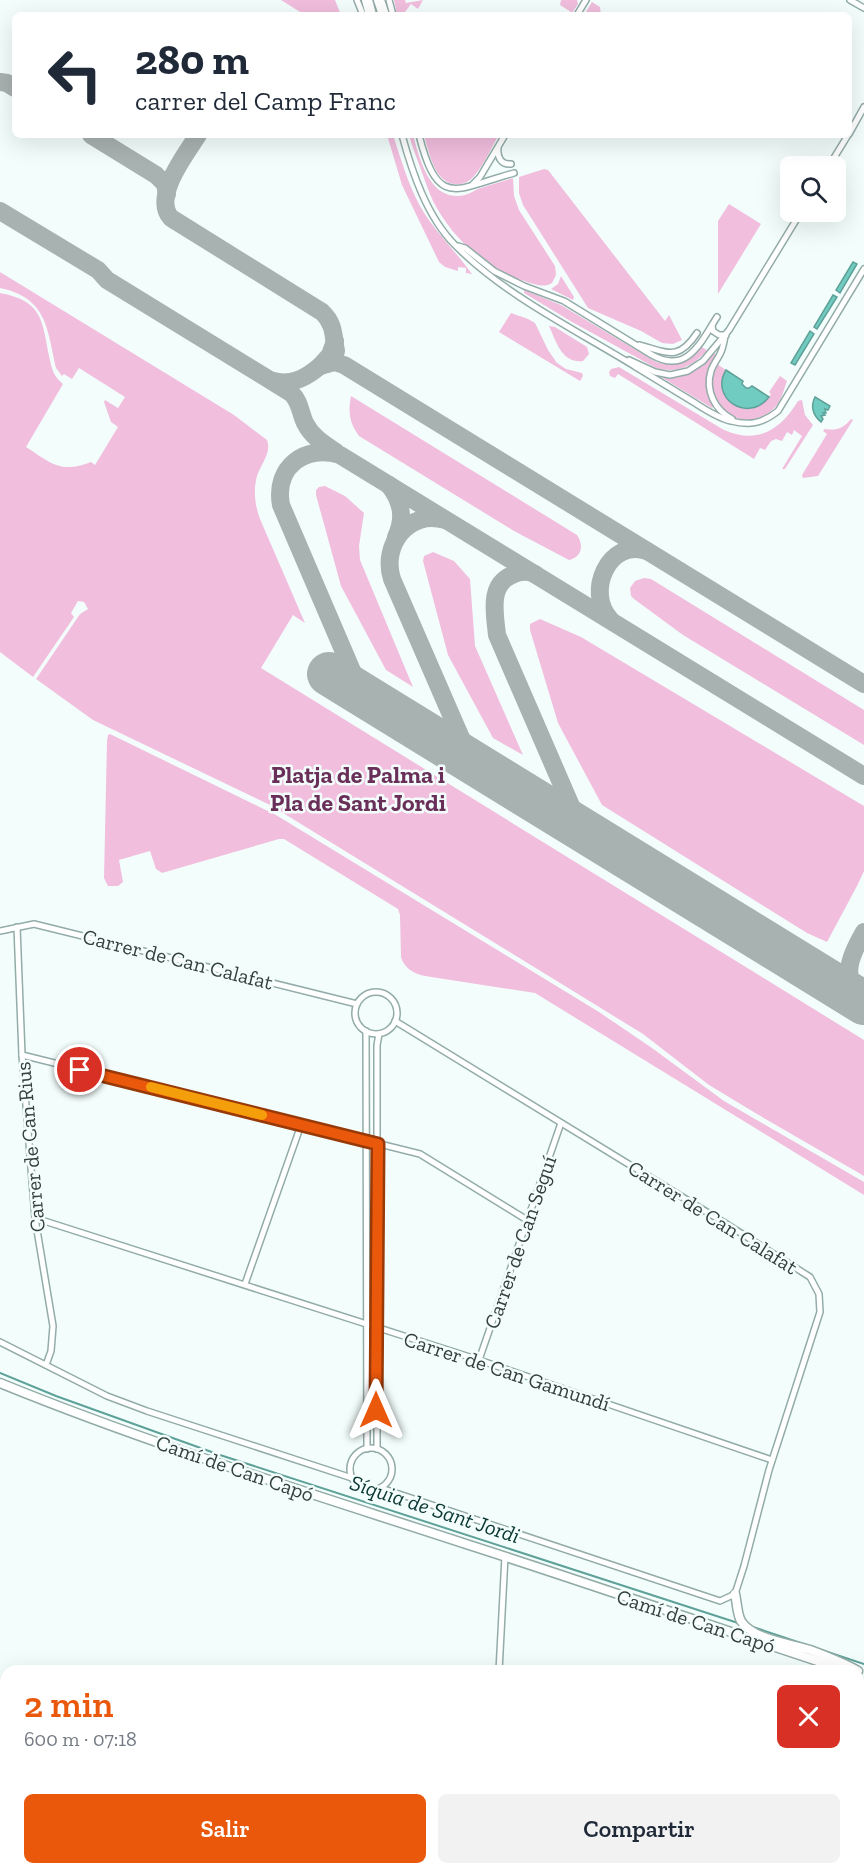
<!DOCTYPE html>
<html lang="es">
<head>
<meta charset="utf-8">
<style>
  :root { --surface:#fff; --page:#f2f2f3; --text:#1f2937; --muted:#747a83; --accent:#ea580c }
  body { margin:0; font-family:"Zilla Slab",serif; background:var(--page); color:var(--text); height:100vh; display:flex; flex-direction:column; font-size:22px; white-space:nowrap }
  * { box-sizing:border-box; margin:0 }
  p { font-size:20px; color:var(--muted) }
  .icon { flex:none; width:33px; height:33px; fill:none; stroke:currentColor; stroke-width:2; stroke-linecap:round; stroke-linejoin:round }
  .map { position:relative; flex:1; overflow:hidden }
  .drawer { position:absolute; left:0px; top:1665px; width:864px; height:210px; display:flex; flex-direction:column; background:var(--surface); border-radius:18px 18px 0 0; box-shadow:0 6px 24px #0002 }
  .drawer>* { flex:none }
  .banner { position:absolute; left:12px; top:12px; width:840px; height:126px; border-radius:9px; box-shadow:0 6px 24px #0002; background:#fff; color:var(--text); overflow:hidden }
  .buttons { position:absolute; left:780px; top:156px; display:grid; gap:12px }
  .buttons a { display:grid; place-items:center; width:66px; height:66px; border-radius:9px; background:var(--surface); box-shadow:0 6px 24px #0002; font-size:30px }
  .pin { position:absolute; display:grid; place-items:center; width:51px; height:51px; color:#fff; margin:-26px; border:3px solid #fff; border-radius:50%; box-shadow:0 2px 6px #0007 }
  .me { position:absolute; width:66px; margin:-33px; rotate:0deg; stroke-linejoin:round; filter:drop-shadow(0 0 4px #0008) }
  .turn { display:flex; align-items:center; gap:21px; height:126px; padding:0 24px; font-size:27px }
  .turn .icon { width:78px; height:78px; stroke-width:2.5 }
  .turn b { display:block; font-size:42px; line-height:51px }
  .round { display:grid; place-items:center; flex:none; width:63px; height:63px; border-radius:9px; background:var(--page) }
  .summary { display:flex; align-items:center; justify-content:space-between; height:102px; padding:0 24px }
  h1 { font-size:36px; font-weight:600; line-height:45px; color:var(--accent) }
  .cta { display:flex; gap:12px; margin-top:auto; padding:12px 24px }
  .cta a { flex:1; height:69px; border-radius:9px; background:var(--accent); color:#fff; font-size:24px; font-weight:600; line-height:69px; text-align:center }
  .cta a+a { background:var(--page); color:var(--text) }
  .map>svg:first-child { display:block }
</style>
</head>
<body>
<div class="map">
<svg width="864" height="1875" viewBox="0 0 864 1875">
  <rect width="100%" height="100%" fill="#f3fefc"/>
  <g fill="#f1bede">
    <polygon points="281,0 335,0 341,15 305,15"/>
    <polygon points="394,0 405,0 406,3 423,0 418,9 411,4 405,12 406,15 397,15"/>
    <polygon points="561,0 577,0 578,4 571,15 569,15 571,12 560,5"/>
    <polygon points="592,2 600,7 601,15 584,15"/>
    <path d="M387,135H393C401,159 408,184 420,206C434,231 455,250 472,274L466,273V268L458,267V271L445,267L439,262L402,185Z"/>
    <path d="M409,135H413C420,160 430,203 465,195C469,194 473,191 478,189C489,185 501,182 513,178L514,196L519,210L555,266L556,275L552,283C543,289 531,283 521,280C483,267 451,236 433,201C428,191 425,180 421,170C417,158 412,147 409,135Z"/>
    <path d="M424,135H499C491,148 485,163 475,175C471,180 465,184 459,184C435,187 429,152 424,135Z"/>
    <polygon points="544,169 548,170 665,321 669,315 682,340 673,344 662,343 641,331 588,308 523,205 519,193 519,177"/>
    <polygon points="729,204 761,224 718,294 718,221"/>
    <path d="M0,272L234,415L267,440C272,452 261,464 257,476C253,491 255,505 260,519L305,623L293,615L261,668L864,1040V1176L757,1114L709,1085L643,1034L270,805L93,720L36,679L80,614L88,609L84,602L78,601L71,613L74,617L33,677L0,652V293C42,301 42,319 49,356C52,369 53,376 63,384L26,447C51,463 60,474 91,462L95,465L118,427L111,422L104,402L105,400L118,408L125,397L79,368L72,379L64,374L62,376L56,368C47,328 47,298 0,288Z"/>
    <polygon points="561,276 574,297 573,300 551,289 558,284"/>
    <path d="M524,290L561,305L656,362C675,368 691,362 702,347L707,350C694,366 677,374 656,368L572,322L524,293Z"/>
    <polygon points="511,313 528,319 535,323 548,350 557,363 566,369 582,373 583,376 580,381 499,332"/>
    <path d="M549,326L555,327L587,347L589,354L583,361C562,364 556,341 549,326Z"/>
    <path d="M712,353L717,355C705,372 703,388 713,406L712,408L661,377V376C683,379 700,371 712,353Z"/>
    <path d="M717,364L726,370C709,399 750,424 771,394L769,392L780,376L787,381C784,389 782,399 776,406C748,438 698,409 717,364Z"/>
    <path d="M619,367L724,430C758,445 781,429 798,401L802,400L805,415L813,425L785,469H782L802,436L794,430L792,435L787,432L782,441L776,439L771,441L765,450L760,448L754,459L618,374L615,378L610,376L609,372L611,369Z"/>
    <path d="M351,396L577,535C584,545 582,557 569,560L514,531L359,436C349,423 348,411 351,396Z"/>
    <path d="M851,419L853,420L818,476L803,478L802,475L827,434L823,431L825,429C836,431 844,428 851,419Z"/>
    <polygon points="325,486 345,496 364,513 359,546 360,560 413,687 386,670 341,586 316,495 316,490 319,487"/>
    <polygon points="433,552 454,561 470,579 475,646 523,755 493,738 448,655 423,561 424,556"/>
    <polygon points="644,578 651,579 864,710 864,745 683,635 634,599 631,596 630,588 635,581"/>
    <polygon points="540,619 581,637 864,806 864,871 857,886 827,942 807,933 602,805 558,723 530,630 530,624"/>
    <path d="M110,734L276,815L599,1012L652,1048L724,1101L864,1182V1195L535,993L425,976C414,974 404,968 401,957L400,915L398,909L284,839H279L162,873L156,869L150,851L119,860L123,882L118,886H108L104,878L107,741L108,735Z"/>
  </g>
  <g fill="#70cbc0" stroke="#5ea199" stroke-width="1.5">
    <polygon points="853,262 857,264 840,293 836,290"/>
    <polygon points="833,295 837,297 817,329 814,327"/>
    <polygon points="810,331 814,334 795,365 791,363"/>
    <path d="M726,370L743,381L742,384L746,388H749L752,386L769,397C748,424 709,398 726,370Z"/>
    <path d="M815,397L830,406L828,410L825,409L826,413H823L825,415L821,416L823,419L821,422C813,415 810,407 815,397Z"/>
  </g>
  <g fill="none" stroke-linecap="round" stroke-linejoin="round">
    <g stroke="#5ea199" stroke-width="2">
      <polyline points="0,1373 56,1396 220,1455 738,1623"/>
      <polyline points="753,1627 864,1664"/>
    </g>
    <g stroke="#a8b2b0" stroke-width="18">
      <polyline points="0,82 7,83 15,88"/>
      <polyline points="91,135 156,175 165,184 167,194"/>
      <path d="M198,135C186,154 152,197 171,218L322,312C335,324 333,336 336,351"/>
      <path d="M0,211L98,270L107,280L291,393C300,401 300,412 305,423C312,437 324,444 336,452"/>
      <polyline points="335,341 330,355 320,366 334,362 344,365 864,684"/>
      <path d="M273,381C291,386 306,378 320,366"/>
      <path d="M389,485C402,502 405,518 396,537"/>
      <path d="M445,520C409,509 381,545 392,579L465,747L471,757L482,768"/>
      <path d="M535,574C528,571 520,571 512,575C488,585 495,614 497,635L575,815L581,826L592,835"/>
      <path d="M610,619C585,592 609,538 647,551"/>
      <path d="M373,701L356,680L281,505C274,467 305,444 340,455L864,776"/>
      <path d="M864,932C849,958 840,978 864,1002"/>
    </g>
    <polyline stroke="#a8b2b0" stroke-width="44" points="329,674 864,1003"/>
    <defs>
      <g id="street">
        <polyline points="357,0 363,15"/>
        <polyline points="389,0 393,15"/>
        <polyline points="850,0 864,8"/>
        <polyline points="577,15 586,0"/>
        <polyline points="849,134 864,107"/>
        <path d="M402,135C412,172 427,217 455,245C504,295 576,330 636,367C656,379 675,391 695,403C706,410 718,418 731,421C750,426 763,423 778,411L864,269"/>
        <path d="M419,135C438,210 455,189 514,173"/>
        <path d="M498,148C497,157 501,165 511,164"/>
        <polyline points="829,166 848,135"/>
        <polyline points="473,184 480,177 505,135"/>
        <path d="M458,246L465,248L494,271L524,286L564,301L652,355C687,375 701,342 717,317"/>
        <polyline points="712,326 713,331 719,335 726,335"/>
        <path d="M725,336C724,342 723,349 720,354C717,360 713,365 711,371C705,391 715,410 732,419"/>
        <path d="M639,345C667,352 678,362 697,333"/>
        <polyline points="629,360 655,372 670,375 688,371 703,361 729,330 801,212"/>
        <polyline points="17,927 22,1055 35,1218 53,1326 51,1351 46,1365"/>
        <polyline points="0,931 34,924 357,1004"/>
        <circle cx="376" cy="1013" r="21"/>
        <polyline points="366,1031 367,1449"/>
        <polyline points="22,1055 420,1154 527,1220"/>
        <polyline points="35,1218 479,1360 772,1460"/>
        <polyline points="245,1284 301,1125"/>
        <polyline points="0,1342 107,1396 147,1411 352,1478"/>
        <polyline points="479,1360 561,1123"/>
        <circle cx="371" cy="1469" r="21"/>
        <polyline points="377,1449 377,1045 379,1034"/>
        <polyline points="381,1488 720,1601 735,1594 744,1566 769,1470 820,1312 819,1294 810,1277 728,1225 395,1021"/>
        <polyline points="499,1671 505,1556"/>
        <polyline points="392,1869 488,1874"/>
      </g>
      <g id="primary">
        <path d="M0,1383C152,1445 310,1493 466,1544C594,1585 720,1629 848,1671"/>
        <path d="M735,1594C737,1602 737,1614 741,1621C752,1639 791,1644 810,1650C826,1656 842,1662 858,1671"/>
      </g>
      <g id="highway">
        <polyline points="367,0 371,15"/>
        <polyline points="379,0 384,15"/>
      </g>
    </defs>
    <use href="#street" stroke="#93aca8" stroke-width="8"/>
    <use href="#primary" stroke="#93aca8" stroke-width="11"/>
    <use href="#highway" stroke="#93aca8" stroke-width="14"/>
    <use href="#street" stroke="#fff" stroke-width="5"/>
    <use href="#primary" stroke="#fff" stroke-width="8"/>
    <use href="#highway" stroke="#fff" stroke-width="10"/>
  </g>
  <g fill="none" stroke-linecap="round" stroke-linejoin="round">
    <defs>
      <polyline id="route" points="80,1070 378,1144 376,1410"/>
    </defs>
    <use href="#route" stroke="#983908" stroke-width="15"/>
    <use href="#route" stroke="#ea580c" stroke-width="10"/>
    <polyline stroke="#f59e0b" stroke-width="10" points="151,1087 262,1115"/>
  </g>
  <g text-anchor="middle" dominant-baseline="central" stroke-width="5" stroke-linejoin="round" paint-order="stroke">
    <g font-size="21" fill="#35403e" stroke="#f3fefc">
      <text transform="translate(178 959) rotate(14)">Carrer de Can Calafat</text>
      <text transform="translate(30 1147) rotate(-95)">Carrer de Can Rius</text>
      <text transform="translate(713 1217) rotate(32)">Carrer de Can Calafat</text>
      <text transform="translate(520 1242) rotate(-71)">Carrer de Can Seguí</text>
      <text transform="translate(507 1371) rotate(18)">Carrer de Can Gamundí</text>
      <text transform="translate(235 1468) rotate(19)">Camí de Can Capó</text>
      <text transform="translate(696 1621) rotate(18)">Camí de Can Capó</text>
    </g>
    <g font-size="22" font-style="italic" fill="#0a3733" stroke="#f3fefc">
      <text transform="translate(435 1509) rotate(18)">Síquia de Sant Jordi</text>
    </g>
    <g font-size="24" font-weight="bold" fill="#6a2f58" stroke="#f3fefc">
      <text x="358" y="774">Platja de Palma i<tspan x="358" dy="28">Pla de Sant Jordi</tspan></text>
    </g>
  </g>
</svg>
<div class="buttons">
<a><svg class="icon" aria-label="search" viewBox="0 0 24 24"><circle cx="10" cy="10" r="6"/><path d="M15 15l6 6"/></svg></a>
</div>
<div class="pin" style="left:80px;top:1070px;background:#d93025"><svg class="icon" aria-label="arrive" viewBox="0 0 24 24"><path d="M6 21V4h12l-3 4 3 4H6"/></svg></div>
<svg class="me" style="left:376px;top:1410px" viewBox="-20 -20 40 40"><path d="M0-17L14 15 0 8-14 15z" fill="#ea580c" stroke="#fff" stroke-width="4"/></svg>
<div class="banner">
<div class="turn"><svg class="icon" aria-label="left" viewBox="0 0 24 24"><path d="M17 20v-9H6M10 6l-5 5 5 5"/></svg><div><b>280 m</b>carrer del Camp Franc</div></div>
</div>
<section class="drawer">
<div class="summary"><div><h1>2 min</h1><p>600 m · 07:18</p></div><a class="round" style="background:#d93025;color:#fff"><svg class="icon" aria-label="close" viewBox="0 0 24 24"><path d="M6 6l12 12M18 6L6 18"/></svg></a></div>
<div class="cta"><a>Salir</a><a>Compartir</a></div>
</section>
</div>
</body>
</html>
